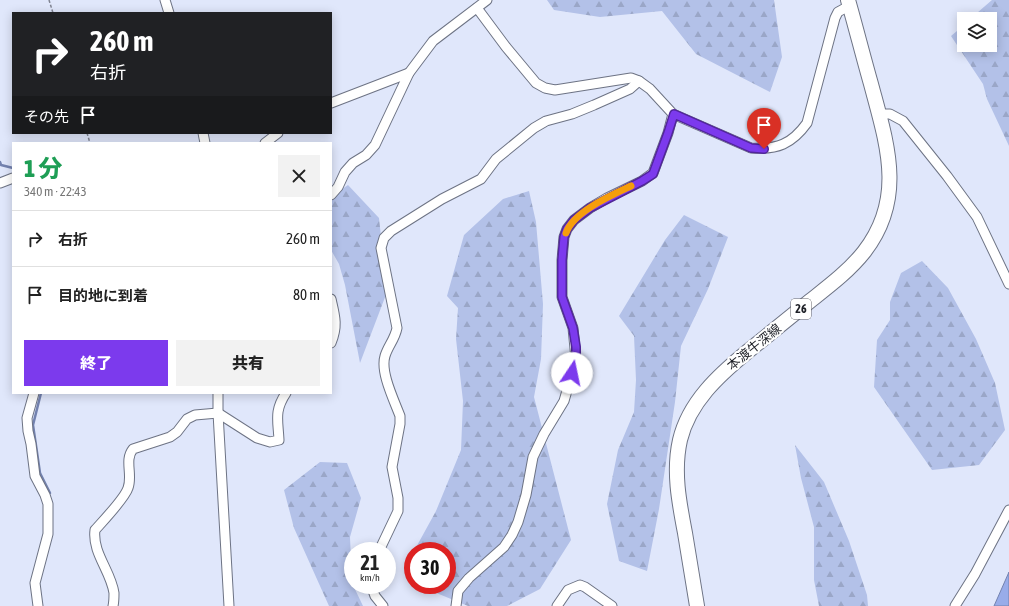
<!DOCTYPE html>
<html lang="ja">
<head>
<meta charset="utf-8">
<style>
  :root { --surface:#fff; --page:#f2f2f2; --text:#222; --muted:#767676; --line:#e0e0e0; --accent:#7c3aed }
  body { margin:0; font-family:"Asap Condensed","Noto Sans JP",sans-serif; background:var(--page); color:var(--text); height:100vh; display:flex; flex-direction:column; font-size:15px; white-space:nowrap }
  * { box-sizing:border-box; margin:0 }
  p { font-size:13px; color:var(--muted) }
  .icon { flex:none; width:22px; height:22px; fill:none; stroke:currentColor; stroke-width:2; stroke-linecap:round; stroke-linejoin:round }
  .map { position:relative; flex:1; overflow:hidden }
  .drawer { position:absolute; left:12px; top:142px; width:320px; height:252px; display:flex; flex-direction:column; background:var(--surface); border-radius:0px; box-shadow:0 2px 10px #0003 }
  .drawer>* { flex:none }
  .top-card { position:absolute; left:12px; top:12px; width:320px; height:122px; border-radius:0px; box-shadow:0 2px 10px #0003; background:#202124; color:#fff; overflow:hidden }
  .buttons { position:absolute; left:957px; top:12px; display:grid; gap:8px }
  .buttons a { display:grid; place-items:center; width:40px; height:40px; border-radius:0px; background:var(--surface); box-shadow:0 2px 10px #0003; font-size:20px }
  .speed { position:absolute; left:344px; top:542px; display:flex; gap:8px; font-size:20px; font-weight:700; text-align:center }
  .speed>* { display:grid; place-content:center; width:52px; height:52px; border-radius:50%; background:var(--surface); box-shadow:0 2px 10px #0003; line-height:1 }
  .speed small { font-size:10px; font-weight:400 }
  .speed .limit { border:6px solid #d22; background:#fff; color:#111 }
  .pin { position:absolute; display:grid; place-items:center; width:34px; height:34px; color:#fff; margin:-41px -17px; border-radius:50% 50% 50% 0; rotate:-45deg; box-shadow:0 0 4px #0007 }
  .pin .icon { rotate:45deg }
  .me { position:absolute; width:44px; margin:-22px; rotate:11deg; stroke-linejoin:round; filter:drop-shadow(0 0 3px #0008) }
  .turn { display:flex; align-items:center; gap:14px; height:84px; padding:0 12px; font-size:18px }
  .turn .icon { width:52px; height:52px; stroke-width:2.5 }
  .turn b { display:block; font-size:28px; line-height:34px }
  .then { display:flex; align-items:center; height:38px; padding:0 12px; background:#0003; gap:8px; font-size:15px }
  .round { display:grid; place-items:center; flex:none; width:42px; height:42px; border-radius:0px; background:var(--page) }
  .overview { display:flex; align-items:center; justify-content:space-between; height:68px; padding:0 12px }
  h1 { font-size:24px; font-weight:800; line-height:30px; color:#1e9e55 }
  .cta { display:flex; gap:8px; margin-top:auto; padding:8px 12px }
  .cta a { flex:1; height:46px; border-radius:0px; background:var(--accent); color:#fff; font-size:16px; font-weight:800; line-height:46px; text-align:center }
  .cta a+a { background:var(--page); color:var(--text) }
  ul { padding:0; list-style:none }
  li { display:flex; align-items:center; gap:12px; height:56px; padding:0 12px; border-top:1px solid var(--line) }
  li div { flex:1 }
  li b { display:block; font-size:15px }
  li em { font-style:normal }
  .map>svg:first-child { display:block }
</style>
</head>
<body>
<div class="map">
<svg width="1009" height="606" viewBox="0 0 1009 606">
  <defs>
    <pattern id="forest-firs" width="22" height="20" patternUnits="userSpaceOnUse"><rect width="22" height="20" fill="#b3c1e8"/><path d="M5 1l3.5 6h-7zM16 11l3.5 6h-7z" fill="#9aa6c7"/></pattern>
  </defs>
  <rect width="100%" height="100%" fill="#e0e7fb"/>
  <g fill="url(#forest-firs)">
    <polygon points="547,0 774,0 782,57 770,92 696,54 662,11 600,17 554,10"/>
    <polygon points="992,0 1009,0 1009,146 987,99 983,84 951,36 964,25 964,45 990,45 990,19 970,19"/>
    <polygon points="348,185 379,218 387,292 360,363 345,285 339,264 331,250 331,197"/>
    <polygon points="529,191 536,222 543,304 541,359 534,397 571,540 540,589 507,606 468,606 417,585 447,585 447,551 414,551 436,511 461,450 463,401 456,339 458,308 447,296 464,235 503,199"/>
    <polygon points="684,215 728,237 708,289 681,346 675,402 659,509 647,571 619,561 607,504 618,450 634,412 636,380 634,336 619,316 665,240"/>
    <polygon points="922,261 948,288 976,339 995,383 1005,430 979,465 932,470 874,387 877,340 890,320 890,302 901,273"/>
    <polygon points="795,445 824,482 849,541 867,595 868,606 819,606 814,580 814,527 801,478"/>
    <polygon points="320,462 347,463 361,498 350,537 352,583 363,606 329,606 294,528 284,490"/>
  </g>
  <polygon fill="#98ace9" stroke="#7382af" points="1009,572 1009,606 994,606"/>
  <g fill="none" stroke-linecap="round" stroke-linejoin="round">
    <g stroke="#7382af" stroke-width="2.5">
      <polyline points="0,162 1,165 13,168"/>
      <polyline points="41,393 33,425 40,473 50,493"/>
    </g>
    <defs>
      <g id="minor">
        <polyline points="165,0 169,13"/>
        <path d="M477,8L506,47L536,83L545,88L555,90L631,78L639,81L650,89L673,114L751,148C777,150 792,144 807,123L835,18L838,12L849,6"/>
        <polyline points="331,103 409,73"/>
        <polyline points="879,114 890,114 903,121 947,176 977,217 1009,284"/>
        <polyline points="203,133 205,143"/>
        <polyline points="265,143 278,133"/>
        <polyline points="0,183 13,178"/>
        <polyline points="331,195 338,187 345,172 353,163 366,155 375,145 409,73 433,41 487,0"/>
        <path d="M331,299C335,316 338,326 331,343"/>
        <polyline points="34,393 27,418 28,431 31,444 35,476 45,495 48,504 48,534 35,583 38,606"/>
        <polyline points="218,393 218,413 229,606"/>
        <path d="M379,551L398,511V498L392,467L400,424V416C394,400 380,372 385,356C388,346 395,339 397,328L381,248L384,238L391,231L442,199L481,179L496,159L534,128L546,121L572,114L594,105L630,89L639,81"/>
        <polyline points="371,585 375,596 383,606"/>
        <path d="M113,606C114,602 114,597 114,593C111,571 92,553 95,530C103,521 125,498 128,488C133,475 124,460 133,449L170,437L177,432L187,419L195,415L218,413L257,438L270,442L279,440C278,420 274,411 286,393"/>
        <polyline points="456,606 458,591 469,578 504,547 512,535 518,522 526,495 533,457 544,434 564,401 576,359 573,328 562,297 562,260 564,237 567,229 574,220 590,208 607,198 642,181 653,173 668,133 673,114"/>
        <polyline points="557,606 568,590 580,585 585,587 612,606"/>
        <polyline points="955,606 975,574 1009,510"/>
      </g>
      <path id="primary" d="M697,606C693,582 689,558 685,533C679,502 673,471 680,440C689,402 719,375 747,352C768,335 789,318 810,301C829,286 849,271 864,252C906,198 887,144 871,84C863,56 856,28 848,0"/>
    </defs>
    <use href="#minor" stroke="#6d7384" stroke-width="11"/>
    <use href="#primary" stroke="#6d7384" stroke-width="16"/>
    <g stroke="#7f8391" stroke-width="1.5" stroke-dasharray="3 2" stroke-linecap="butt">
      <polyline points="49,0 53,13"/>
      <polyline points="87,133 90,143"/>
    </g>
    <use href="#minor" stroke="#fff" stroke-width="9"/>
    <use href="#primary" stroke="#fff" stroke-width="14"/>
  </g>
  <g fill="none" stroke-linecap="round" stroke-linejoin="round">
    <defs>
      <polyline id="route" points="572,373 576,359 576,347 573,328 562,297 562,260 564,237 567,229 574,220 590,208 642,181 653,174 668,133 674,114 751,148 764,149"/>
    </defs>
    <use href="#route" stroke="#51269a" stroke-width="10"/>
    <use href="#route" stroke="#7c3aed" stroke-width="7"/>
    <path stroke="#f59e0b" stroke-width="7" d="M566,233C573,212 612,195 631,186"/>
  </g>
  <g text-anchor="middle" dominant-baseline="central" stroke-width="4" stroke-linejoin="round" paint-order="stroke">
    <rect fill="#fff" stroke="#626368" stroke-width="1" x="791" y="299" width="20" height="20" rx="3"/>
    <g font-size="12" font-weight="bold" fill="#1e2027">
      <text x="801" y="309">26</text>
    </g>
    <g font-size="13" fill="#1e2027" stroke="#fff">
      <text transform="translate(754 347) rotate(-39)">本渡牛深線</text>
    </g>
  </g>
</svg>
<div class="buttons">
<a><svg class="icon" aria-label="layers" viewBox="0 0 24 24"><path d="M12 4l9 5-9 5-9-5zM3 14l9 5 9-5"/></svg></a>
</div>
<div class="speed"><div>21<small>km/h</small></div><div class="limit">30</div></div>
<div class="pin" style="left:764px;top:149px;background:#d93025"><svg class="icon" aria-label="arrive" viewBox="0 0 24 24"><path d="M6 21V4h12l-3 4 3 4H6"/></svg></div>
<svg class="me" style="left:572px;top:373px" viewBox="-20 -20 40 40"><circle r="19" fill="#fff"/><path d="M0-13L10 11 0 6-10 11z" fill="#7c3aed"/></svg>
<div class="top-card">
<div class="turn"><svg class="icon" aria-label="right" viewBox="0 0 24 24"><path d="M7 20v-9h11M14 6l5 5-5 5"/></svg><div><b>260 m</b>右折</div></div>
<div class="then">その先<svg class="icon" aria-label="arrive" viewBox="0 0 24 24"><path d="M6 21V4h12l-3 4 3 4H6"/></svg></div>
</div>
<section class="drawer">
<div class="overview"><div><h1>1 分</h1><p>340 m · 22:43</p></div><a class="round"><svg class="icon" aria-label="close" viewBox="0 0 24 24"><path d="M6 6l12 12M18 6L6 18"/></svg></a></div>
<ul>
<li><svg class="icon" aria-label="right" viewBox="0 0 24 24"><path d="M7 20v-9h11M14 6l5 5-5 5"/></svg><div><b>右折</b></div><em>260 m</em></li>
<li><svg class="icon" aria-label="arrive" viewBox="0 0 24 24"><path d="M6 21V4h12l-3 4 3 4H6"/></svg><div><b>目的地に到着</b></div><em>80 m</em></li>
</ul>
<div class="cta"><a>終了</a><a>共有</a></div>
</section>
</div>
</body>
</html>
